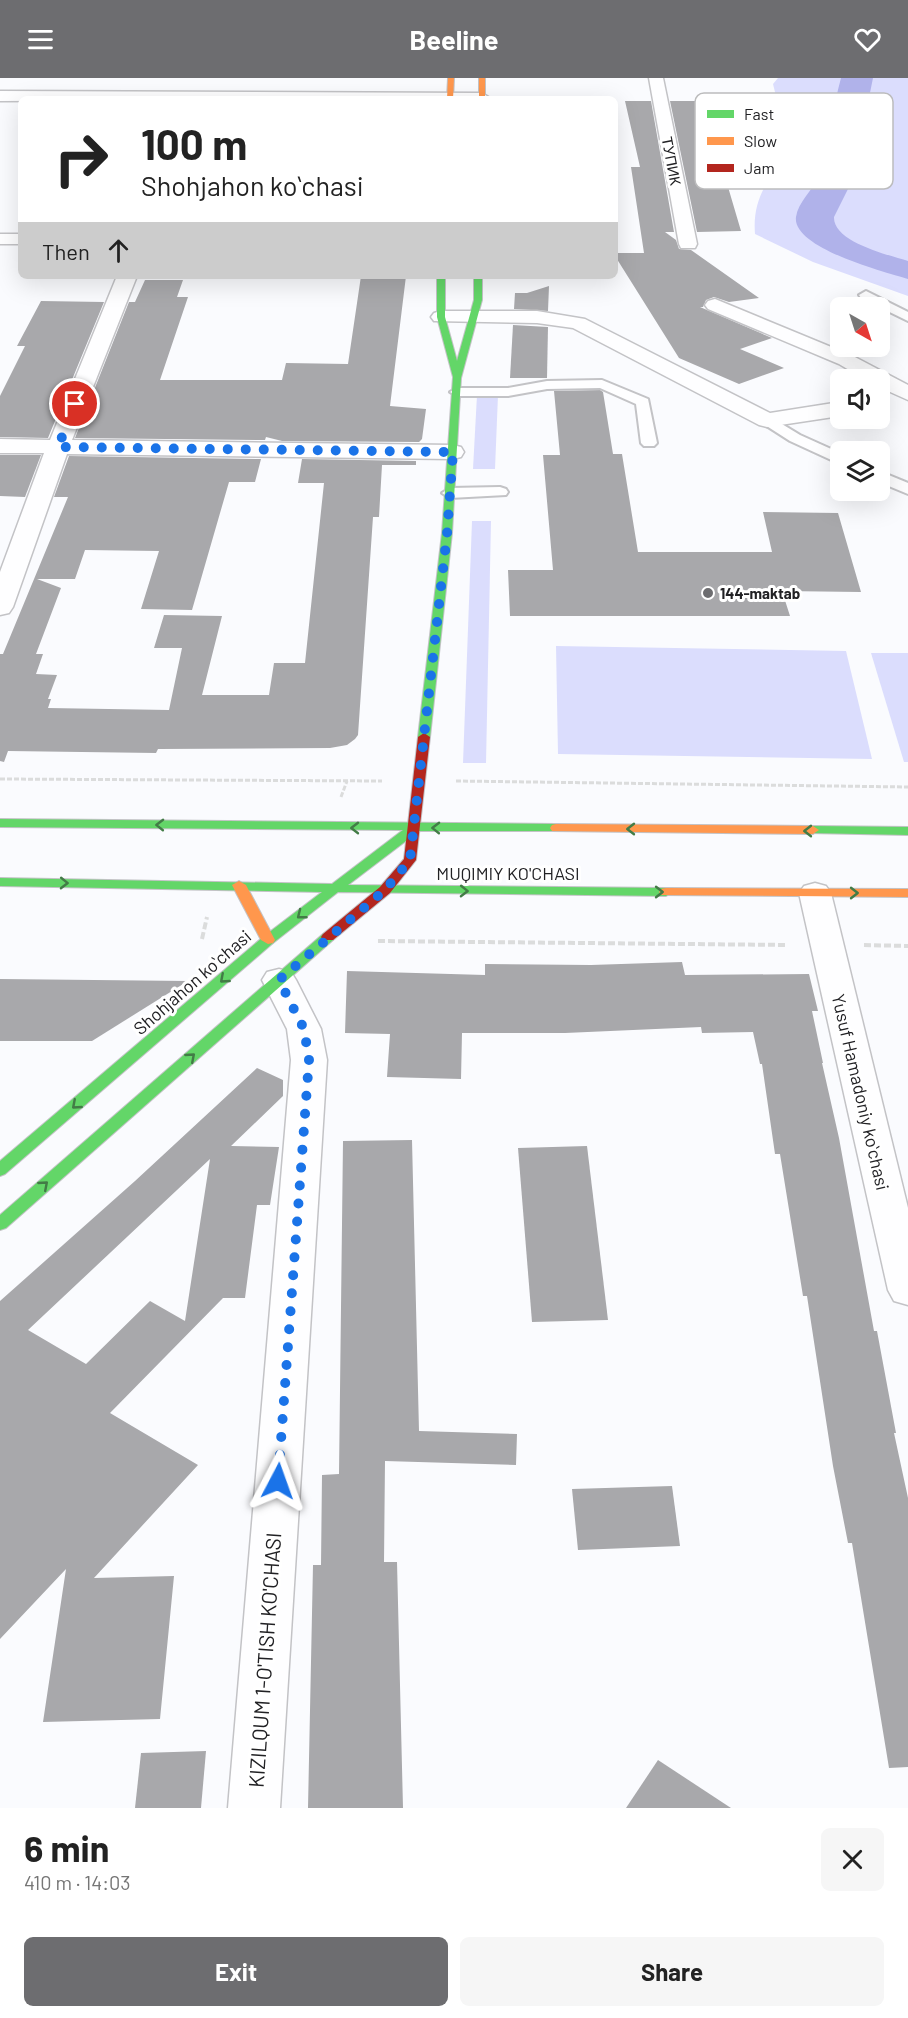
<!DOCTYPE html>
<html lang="en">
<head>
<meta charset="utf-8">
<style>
  :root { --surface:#fff; --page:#f6f6f6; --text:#222; --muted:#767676; --accent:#6d6d70 }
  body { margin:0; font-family:Barlow,sans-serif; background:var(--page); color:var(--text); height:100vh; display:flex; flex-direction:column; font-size:22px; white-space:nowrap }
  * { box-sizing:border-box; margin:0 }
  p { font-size:20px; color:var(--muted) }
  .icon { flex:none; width:33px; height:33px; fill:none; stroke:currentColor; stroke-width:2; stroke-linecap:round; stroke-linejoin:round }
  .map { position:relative; height:1730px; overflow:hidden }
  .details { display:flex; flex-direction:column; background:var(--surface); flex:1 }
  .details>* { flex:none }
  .hud { position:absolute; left:18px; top:18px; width:600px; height:183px; border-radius:9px; box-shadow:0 6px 24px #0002; background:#fff; color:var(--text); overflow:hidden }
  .needle { width:39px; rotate:141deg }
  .controls { position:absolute; left:830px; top:219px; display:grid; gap:12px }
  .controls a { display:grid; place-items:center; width:60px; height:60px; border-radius:9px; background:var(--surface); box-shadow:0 6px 24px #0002; font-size:30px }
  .pin { position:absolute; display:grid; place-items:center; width:51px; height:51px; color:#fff; margin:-26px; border:3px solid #fff; border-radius:50%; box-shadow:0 2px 6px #0007 }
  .me { position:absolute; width:66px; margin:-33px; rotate:4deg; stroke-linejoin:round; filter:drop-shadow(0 0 4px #0008) }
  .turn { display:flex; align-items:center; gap:21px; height:126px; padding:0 24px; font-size:27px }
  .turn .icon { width:78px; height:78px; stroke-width:2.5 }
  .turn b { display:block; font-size:42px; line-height:51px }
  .then { display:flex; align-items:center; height:57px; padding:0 24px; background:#0003; gap:12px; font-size:22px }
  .round { display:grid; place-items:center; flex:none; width:63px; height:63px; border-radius:9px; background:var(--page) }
  .overview { display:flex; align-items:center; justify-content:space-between; height:102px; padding:0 24px }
  h1 { font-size:36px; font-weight:700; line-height:45px }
  .action { display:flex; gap:12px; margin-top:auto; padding:12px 24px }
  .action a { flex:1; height:69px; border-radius:9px; background:var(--accent); color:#fff; font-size:24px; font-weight:700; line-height:69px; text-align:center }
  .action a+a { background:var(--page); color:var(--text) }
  header { display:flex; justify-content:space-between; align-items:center; height:78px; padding:0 24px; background:var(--accent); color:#fff; font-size:27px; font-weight:700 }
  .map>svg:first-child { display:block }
</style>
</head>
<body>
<header><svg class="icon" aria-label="menu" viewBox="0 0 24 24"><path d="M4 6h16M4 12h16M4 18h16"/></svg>Beeline<svg class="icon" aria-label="heart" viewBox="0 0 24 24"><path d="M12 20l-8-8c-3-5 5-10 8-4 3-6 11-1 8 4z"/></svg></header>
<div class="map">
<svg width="908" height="1730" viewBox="0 0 908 1730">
  <rect width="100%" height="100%" fill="#fafbfe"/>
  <g fill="#dbddfd">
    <path d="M778,0H908V218L813,184L755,156C752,118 770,101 789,70L773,6Z"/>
    <polygon points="477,317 498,317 495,391 473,391"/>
    <polygon points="472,443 491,443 486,685 463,685"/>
    <polygon points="556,568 846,573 872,681 558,676"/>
    <polygon points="871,575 908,575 908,684 904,684"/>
  </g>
  <path fill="#b0b2ea" d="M841,0H873L852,103L834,139C833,164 889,177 908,183V201C885,194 792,170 796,139C798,124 813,112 818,99C829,67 832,32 841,0Z"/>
  <g fill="#a8a8ab" fill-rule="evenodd">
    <polygon points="625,23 651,23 674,154 665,154 676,162 679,171 691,172 759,220 729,224 714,219 706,222 703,229 700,229 772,260 740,271 784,290 739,306 679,280 615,178 615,175 644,175 631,89 640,89"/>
    <polygon points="670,23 702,23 704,29 711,29 721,75 718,75 741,153 697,154"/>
    <polygon points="361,198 406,198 390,328 426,331 422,361 419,364 282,363 266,359 265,362 75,360 129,224 135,224 145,202 183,202 177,219 188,219 160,302 282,302 286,285 348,286"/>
    <polygon points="549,208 548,233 514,231 515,215 527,215"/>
    <polygon points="41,223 104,224 48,360 0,359 0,318 25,268 17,268"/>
    <polygon points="513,247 548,249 547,300 510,300"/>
    <polygon points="600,312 603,314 613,376 622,376 638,474 772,474 763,434 838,435 861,514 782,513 790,538 510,538 508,492 553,492 543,377 560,377 554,313"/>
    <polygon points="0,377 41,377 25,419 0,418"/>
    <polygon points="69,378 261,381 255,404 229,404 192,532 141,531 159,473 85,472 75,501 37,501 61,510 36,576 43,576 36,596 57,597 48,621 51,621 48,630 169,632 182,570 154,570 164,537 222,538 202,617 269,617 274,585 305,585 324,405 298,405 302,381 416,383 416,387 382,387 379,439 373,439 358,657 355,661 347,667 330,670 158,671 156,675 8,673 4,684 0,683 0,576 3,576 68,419 54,419"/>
    <polygon points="682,884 685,897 809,896 818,933 812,933 823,985 822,985 839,1060 874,1253 877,1253 896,1355 894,1355 908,1420 908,1689 889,1690 852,1465 848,1465 833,1388 807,1218 803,1218 780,1076 775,1076 762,986 760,986 753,954 702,955 701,949 565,955 462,955 461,1001 387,999 390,956 345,955 347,893 485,897 485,886 591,887"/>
    <polygon points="0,901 188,903 92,963 0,963"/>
    <path d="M257,990L283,1002V1018L231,1068L279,1069L270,1127H257L245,1220H223L110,1335L198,1387L94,1500L174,1498L160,1641L43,1644L66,1491L0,1561V1223L135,1103ZM210,1081L185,1243L150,1223L86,1286L28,1252Z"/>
    <polygon points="412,1062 419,1353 517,1356 516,1387 385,1383 384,1484 397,1484 403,1730 308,1730 313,1487 321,1487 322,1397 339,1396 343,1063"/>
    <polygon points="587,1068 608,1242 532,1244 518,1070"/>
    <polygon points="672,1408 680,1468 578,1472 572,1411"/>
    <polygon points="206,1673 201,1730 135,1730 141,1675"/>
    <polygon points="658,1682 731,1730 626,1730"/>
  </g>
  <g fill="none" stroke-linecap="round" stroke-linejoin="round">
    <defs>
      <g id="lane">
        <polygon points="866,213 908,234 908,243 861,220 859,217"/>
        <polygon points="602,302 648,321 657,365 654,368 644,368 641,365 636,326 600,310 547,311 508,318 457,318 450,314 457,310 508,310 547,303"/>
        <polygon points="767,337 800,357 840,375 840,386 790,363 762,345 759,342 762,339"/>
        <polygon points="879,393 908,405 908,416 879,404"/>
        <polygon points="500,409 506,411 508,414 506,417 450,420 442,415 450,410"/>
      </g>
      <g id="street">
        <polygon points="649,0 663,0 697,166 695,170 681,170 679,166"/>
        <polygon points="0,13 482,15 490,20 0,23"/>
        <rect x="0" y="156" width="21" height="10"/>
        <polygon points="117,198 137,198 72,362 453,367 461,369 464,374 461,379 453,381 67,376 13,529 9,535 0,537 0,494 44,375 0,375 0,361 50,362"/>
        <polygon points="715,221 853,278 908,307 908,322 879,309 879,302 866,302 839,286 708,231 705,227 708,223"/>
        <polygon points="441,233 537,233 585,241 770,335 840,324 840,338 767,349 759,347 573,250 537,245 434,243 431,239 434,235"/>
        <polygon points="815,805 826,808 831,815 908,1130 908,1227 894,1223 888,1212 799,815 804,808"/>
        <polygon points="279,891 291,894 296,902 321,951 327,982 280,1730 228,1730 291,982 287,951 262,902 267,894"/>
      </g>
      <g id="fast">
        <polygon points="437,198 445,198 445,239 457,283 474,222 474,198 482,198 482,222 461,300 452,455 430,659 424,663 418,659 442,455 453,299 437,239"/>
        <polygon points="0,741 556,746 560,747 562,750 560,753 419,753 348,807 666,810 673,814 666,818 338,814 273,865 5,1096 0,1098 0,1083 263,859 322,814 0,808 0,800 332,806 403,752 0,749"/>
        <polygon points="813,748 908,749 908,757 809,755 807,752"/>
        <polygon points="328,855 333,856 335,859 333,862 6,1150 0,1152 0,1137 323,856"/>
      </g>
      <g id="slow">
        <polygon points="448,0 454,0 453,21 447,21"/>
        <rect x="479" y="0" width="6" height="21"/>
        <polygon points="556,746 813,748 819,752 813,756 552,753 550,750 552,747"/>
        <polygon points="239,803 246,807 275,862 273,865 268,866 261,862 232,807"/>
        <polygon points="666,810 908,811 908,819 661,817 659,814 661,811"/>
      </g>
      <polygon id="jam" points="424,655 430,659 416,782 390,815 333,862 323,862 321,859 323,856 380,809 404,781 418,659"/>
    </defs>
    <use href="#lane" stroke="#c3c3c6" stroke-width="4"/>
    <use href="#street" stroke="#c3c3c6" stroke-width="3"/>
    <use href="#fast" stroke="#c3c3c6" stroke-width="2"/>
    <use href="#slow" stroke="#c3c3c6" stroke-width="2"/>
    <use href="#jam" stroke="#c3c3c6" stroke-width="2"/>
    <g stroke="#dbdcdc" stroke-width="3" stroke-dasharray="5 2" stroke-linecap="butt">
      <polyline points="0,701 382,703"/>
      <polyline points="456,703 908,709"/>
      <polyline points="341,719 347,703"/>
    </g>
    <g stroke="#dbdcdc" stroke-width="4" stroke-dasharray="7 3" stroke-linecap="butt">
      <polyline points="202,861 207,839"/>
      <polyline points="378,863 788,867"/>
      <polyline points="864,867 908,868"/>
    </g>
    <use href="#lane" fill="#fefeff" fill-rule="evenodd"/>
    <use href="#street" fill="#fefeff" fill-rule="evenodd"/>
    <use href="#fast" fill="#63d668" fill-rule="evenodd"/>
    <use href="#slow" fill="#ff974d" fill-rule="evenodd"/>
    <use href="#jam" fill="#b3261e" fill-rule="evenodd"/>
  </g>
  <defs><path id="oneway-chevron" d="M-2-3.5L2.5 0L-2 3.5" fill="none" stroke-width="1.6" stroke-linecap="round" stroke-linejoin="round" transform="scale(1.5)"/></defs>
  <g stroke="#427c46">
    <use href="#oneway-chevron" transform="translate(160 747) rotate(-179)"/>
    <use href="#oneway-chevron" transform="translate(355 750) rotate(-180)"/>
    <use href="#oneway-chevron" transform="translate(436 750) rotate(-179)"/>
    <use href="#oneway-chevron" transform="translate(631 751) rotate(-180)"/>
    <use href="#oneway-chevron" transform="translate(808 753) rotate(-180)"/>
    <use href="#oneway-chevron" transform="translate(64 805) rotate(1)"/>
    <use href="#oneway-chevron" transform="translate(464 813) rotate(1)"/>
    <use href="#oneway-chevron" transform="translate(659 814)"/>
    <use href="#oneway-chevron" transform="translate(854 815)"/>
    <use href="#oneway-chevron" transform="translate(301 837) rotate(142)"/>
    <use href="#oneway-chevron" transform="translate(224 901) rotate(139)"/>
    <use href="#oneway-chevron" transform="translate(191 979) rotate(-41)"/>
    <use href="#oneway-chevron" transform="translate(76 1027) rotate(139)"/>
    <use href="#oneway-chevron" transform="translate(44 1107) rotate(-41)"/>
  </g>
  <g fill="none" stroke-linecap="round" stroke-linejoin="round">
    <polyline stroke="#1a73e8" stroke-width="10" stroke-dasharray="0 18" points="75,326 58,369 453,374 447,456 410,782 385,812 279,902 304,951 309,982 278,1403"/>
  </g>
  <circle fill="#6d6d70" stroke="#fff" stroke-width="2" cx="708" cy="515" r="6"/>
  <g text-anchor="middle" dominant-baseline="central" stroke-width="6" stroke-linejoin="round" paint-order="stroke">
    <g font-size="15" fill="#212124" stroke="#fff">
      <text transform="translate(672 83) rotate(79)">ТУПИК</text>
    </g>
    <g font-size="15" font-weight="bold" fill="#212124" stroke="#fff" text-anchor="start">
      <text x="720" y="515">144-maktab</text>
    </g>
    <g font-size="18" fill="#212124" stroke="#fff">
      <text x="508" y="795">MUQIMIY KO'CHASI</text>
      <text transform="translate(192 904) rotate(-41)">Shohjahon koʻchasi</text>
      <text transform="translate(861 1014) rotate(77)">Yusuf Hamadoniy koʻchasi</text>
    </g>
    <g font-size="21" fill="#212124" stroke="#fff">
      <text transform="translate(264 1582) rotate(-86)">KIZILQUM 1-O'TISH KO'CHASI</text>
    </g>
  </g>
  <rect x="695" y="15" width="198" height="96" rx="9" fill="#fff" stroke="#bcbcbd" stroke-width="1.5"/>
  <rect x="707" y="32" width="27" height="8" fill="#63d668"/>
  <rect x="707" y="59" width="27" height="8" fill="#ff974d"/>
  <rect x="707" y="86" width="27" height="8" fill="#b3261e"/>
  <g font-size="16" fill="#212124">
    <text x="744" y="42">Fast</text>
    <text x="744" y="69">Slow</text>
    <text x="744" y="96">Jam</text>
  </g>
</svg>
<div class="controls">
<a><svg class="needle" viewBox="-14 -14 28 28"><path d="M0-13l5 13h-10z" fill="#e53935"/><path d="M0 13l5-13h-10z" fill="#767676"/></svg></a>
<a><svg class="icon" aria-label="sound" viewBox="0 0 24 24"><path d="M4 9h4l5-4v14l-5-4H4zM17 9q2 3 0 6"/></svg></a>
<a><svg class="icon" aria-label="layers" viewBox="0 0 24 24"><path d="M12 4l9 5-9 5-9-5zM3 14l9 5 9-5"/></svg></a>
</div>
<div class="pin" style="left:75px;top:326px;background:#d93025"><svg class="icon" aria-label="arrive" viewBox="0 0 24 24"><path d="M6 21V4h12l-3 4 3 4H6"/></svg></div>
<svg class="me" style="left:278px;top:1403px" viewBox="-20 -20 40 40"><path d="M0-17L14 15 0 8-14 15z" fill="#1a73e8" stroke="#fff" stroke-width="4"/></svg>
<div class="hud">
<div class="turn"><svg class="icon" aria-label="right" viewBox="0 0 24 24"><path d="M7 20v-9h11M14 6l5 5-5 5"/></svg><div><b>100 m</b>Shohjahon koʻchasi</div></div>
<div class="then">Then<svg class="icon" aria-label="ahead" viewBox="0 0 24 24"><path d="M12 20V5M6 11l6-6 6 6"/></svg></div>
</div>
</div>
<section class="details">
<div class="overview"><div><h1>6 min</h1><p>410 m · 14:03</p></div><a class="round"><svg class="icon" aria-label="close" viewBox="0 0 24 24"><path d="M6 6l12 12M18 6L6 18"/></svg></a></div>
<div class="action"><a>Exit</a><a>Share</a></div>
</section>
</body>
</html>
